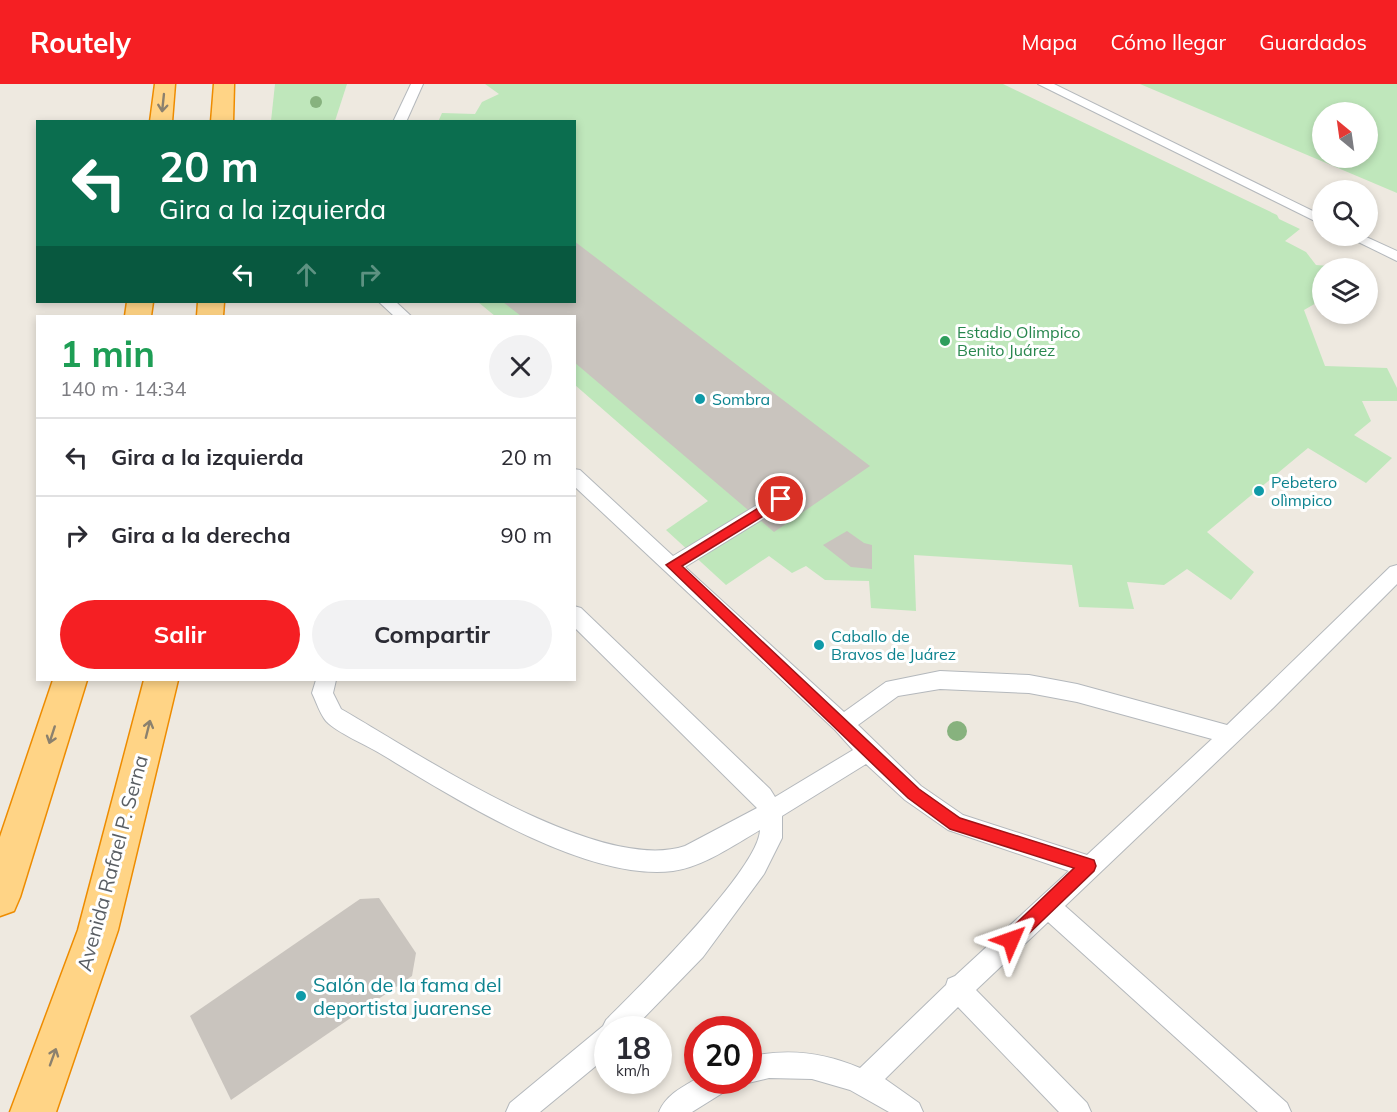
<!DOCTYPE html>
<html lang="es">
<head>
<meta charset="utf-8">
<style>
  :root { --surface:#fff; --page:#f2f2f3; --text:#2b2b33; --muted:#7c7c81; --line:#e1e1e2; --accent:#f51f23 }
  body { margin:0; font-family:Mulish,sans-serif; background:var(--page); color:var(--text); height:100vh; display:flex; flex-direction:column; font-size:22px; white-space:nowrap }
  * { box-sizing:border-box; margin:0 }
  p { font-size:20px; color:var(--muted) }
  .icon { flex:none; width:33px; height:33px; fill:none; stroke:currentColor; stroke-width:2; stroke-linecap:round; stroke-linejoin:round }
  .map { position:relative; flex:1; overflow:hidden }
  .drawer { position:absolute; left:36px; top:231px; width:540px; height:366px; display:flex; flex-direction:column; background:var(--surface); border-radius:0px; box-shadow:0 3px 9px #0003 }
  .drawer>* { flex:none }
  .guide { position:absolute; left:36px; top:36px; width:540px; height:183px; border-radius:0px; box-shadow:0 3px 9px #0003; background:#0b6e4f; color:#fff; overflow:hidden }
  .needle { width:39px; rotate:331deg }
  .controls { position:absolute; left:1312px; top:18px; display:grid; gap:12px }
  .controls a { display:grid; place-items:center; width:66px; height:66px; border-radius:50%; background:var(--surface); box-shadow:0 3px 9px #0003; font-size:30px }
  .speed { position:absolute; left:594px; top:932px; display:flex; gap:12px; font-size:30px; font-weight:700; text-align:center }
  .speed>* { display:grid; place-content:center; width:78px; height:78px; border-radius:50%; background:var(--surface); box-shadow:0 3px 9px #0003; line-height:1 }
  .speed small { font-size:15px; font-weight:400 }
  .speed .limit { border:9px solid #d22; background:#fff; color:#111 }
  .pin { position:absolute; display:grid; place-items:center; width:51px; height:51px; color:#fff; margin:-26px; border:3px solid #fff; border-radius:50%; box-shadow:0 2px 6px #0007 }
  .me { position:absolute; width:66px; margin:-33px; rotate:47deg; stroke-linejoin:round; filter:drop-shadow(0 0 4px #0008) }
  .turn { display:flex; align-items:center; gap:21px; height:126px; padding:0 24px; font-size:27px }
  .turn .icon { width:78px; height:78px; stroke-width:2.5 }
  .turn b { display:block; font-size:42px; line-height:51px }
  .lanes { display:flex; align-items:center; height:57px; padding:0 24px; background:#0003; justify-content:center; gap:30px; direction:ltr }
  .lanes .off { opacity:.35 }
  .round { display:grid; place-items:center; flex:none; width:63px; height:63px; border-radius:32px; background:var(--page) }
  .headline { display:flex; align-items:center; justify-content:space-between; height:102px; padding:0 24px }
  h1 { font-size:36px; font-weight:700; line-height:45px; color:#1e9e55 }
  .action { display:flex; gap:12px; margin-top:auto; padding:12px 24px }
  .action a { flex:1; height:69px; border-radius:36px; background:var(--accent); color:#fff; font-size:24px; font-weight:700; line-height:69px; text-align:center }
  .action a+a { background:var(--page); color:var(--text) }
  ul { padding:0; list-style:none }
  li { display:flex; align-items:center; gap:18px; height:78px; padding:0 24px; border-top:2px solid var(--line) }
  li div { flex:1 }
  li b { display:block; font-size:22px }
  li em { font-style:normal }
  header { display:flex; align-items:center; gap:36px; box-sizing:border-box; height:84px; padding:0 30px; background:var(--accent); color:#fff }
  header strong { font-size:28px }
  nav { display:flex; gap:33px; margin-inline-start:auto; font-size:21px }
  .map>svg:first-child { display:block }
</style>
</head>
<body>
<header>
<strong>Routely</strong>
<nav><a>Mapa</a><a>Cómo llegar</a><a>Guardados</a></nav>
</header>
<div class="map">
<svg width="1397" height="1028" viewBox="0 0 1397 1028">
  <rect width="100%" height="100%" fill="#eee9e0"/>
  <g fill="#bfe7bb" fill-rule="evenodd">
    <polygon points="275,0 347,0 335,37 271,37"/>
    <polygon points="485,0 1003,0 1277,131 1279,135 1300,145 1285,157 1306,168 1316,181 1341,183 1342,184 1323,184 1323,204 1313,204 1318,218 1304,226 1325,282 1387,284 1397,304 1397,317 1362,317 1371,337 1354,351 1392,374 1366,399 1308,364 1207,448 1254,488 1231,516 1187,485 1164,501 1127,498 1134,525 1079,523 1072,481 914,471 916,527 871,524 869,497 825,496 806,482 792,489 769,472 726,501 666,446 708,417 575,301 574,232 495,232 478,218 574,218 574,38 438,38 442,29 475,30 482,18 499,10"/>
    <path d="M1140,0H1397V109ZM1368,28V74H1323V28Z"/>
  </g>
  <g fill="#c9c4be">
    <polygon points="574,157 870,382 774,448 574,278 574,232 521,232 503,218 574,218"/>
    <polygon points="847,447 864,459 872,461 872,485 851,483 823,461"/>
    <polygon points="379,814 416,869 412,892 231,1016 190,932 360,815"/>
  </g>
  <g fill="none" stroke-linecap="round" stroke-linejoin="round">
    <defs>
      <g id="lane">
        <polygon points="411,0 423,0 406,38 393,38"/>
        <polygon points="1038,0 1054,0 1323,132 1323,141"/>
        <polygon points="1346,152 1364,152 1397,167 1397,177"/>
        <polygon points="379,218 396,218 411,232 394,232"/>
        <path d="M574,385L580,386L673,472L775,410H787L790,415L787,420L685,483L844,628L886,598L940,587L1029,591L1077,600L1227,641L1390,483L1397,481V500L1273,624L1065,822L1287,1019L1291,1028H1258L1048,838L976,906L1087,1019L1091,1028H1059L958,923L885,995L919,1019L923,1028H889L850,1006L812,995L769,994L748,999L741,996H748V973C787,964 823,968 860,984L946,901L948,895L955,892L1069,787L948,746L905,716L866,680L782,732V754L764,790L703,873L633,945H608V972L540,1028H506L510,1019L603,942L606,936C637,905 759,785 760,746C734,761 703,783 673,787C586,798 454,714 381,670C367,661 337,649 326,637C320,630 316,617 312,609L316,596H336L333,609L341,625C418,669 598,791 685,762L757,724L574,543V522L581,524L770,705L775,713L853,666L835,646L574,402ZM940,605L1029,609L1077,618L1212,655L1087,771L963,731L921,702L858,641L898,612Z"/>
        <path d="M698,994L733,996L729,1005L692,1028H659C666,1011 682,1003 698,994Z"/>
      </g>
      <g id="highway">
        <polygon points="155,0 175,0 172,38 150,38"/>
        <polygon points="214,0 234,0 233,38 211,38"/>
        <polygon points="127,218 153,218 151,232 125,232"/>
        <polygon points="198,218 224,218 223,232 197,232"/>
        <polygon points="53,596 87,596 20,813 14,827 0,832 0,753"/>
        <polygon points="144,596 178,596 118,846 56,1028 10,1028 78,846"/>
      </g>
    </defs>
    <use href="#lane" stroke="#b4b8bc" stroke-width="2"/>
    <use href="#highway" stroke="#ee8c00" stroke-width="3"/>
    <use href="#lane" fill="#fff" fill-rule="evenodd"/>
    <use href="#highway" fill="#ffd486" fill-rule="evenodd"/>
  </g>
  <g fill="#87b27e">
    <circle cx="316" cy="18" r="6"/>
    <circle cx="957" cy="647" r="10"/>
  </g>
  <defs><path id="oneway-shaft" d="M-6 0H5M1.5-3L5.5 0L1.5 3" fill="none" stroke-width="1.6" stroke-linecap="round" stroke-linejoin="round" transform="scale(1.5)"/></defs>
  <g stroke="#8b816e">
    <use href="#oneway-shaft" transform="translate(163 19) rotate(96)"/>
    <use href="#oneway-shaft" transform="translate(148 645) rotate(-76)"/>
    <use href="#oneway-shaft" transform="translate(52 651) rotate(108)"/>
    <use href="#oneway-shaft" transform="translate(53 973) rotate(-70)"/>
  </g>
  <polygon fill="#f51f23" stroke="#9f1417" stroke-width="1.5" points="781,410 786,411 786,418 682,482 919,705 960,734 1094,776 1096,782 1094,787 1017,861 1011,864 1005,861 1003,856 1005,850 1074,784 950,745 908,714 666,481"/>
  <circle fill="#2e9e5b" stroke="#fff" stroke-width="2" cx="945" cy="257" r="6"/>
  <g fill="#0f9aa8" stroke="#fff" stroke-width="2">
    <circle cx="700" cy="315" r="6"/>
    <circle cx="1259" cy="407" r="6"/>
    <circle cx="819" cy="561" r="6"/>
    <circle cx="301" cy="912" r="6"/>
  </g>
  <g text-anchor="middle" dominant-baseline="central" stroke-width="6" stroke-linejoin="round" paint-order="stroke">
    <g font-size="16" fill="#27864d" stroke="#fff" text-anchor="start">
      <text x="957" y="248">Estadio Olimpico<tspan x="957" dy="18">Benito Juárez</tspan></text>
    </g>
    <g font-size="16" fill="#0d838f" stroke="#fff" text-anchor="start">
      <text x="712" y="315">Sombra</text>
      <text x="1271" y="398">Pebetero<tspan x="1271" dy="18">olìmpico</tspan></text>
      <text x="831" y="552">Caballo de<tspan x="831" dy="18">Bravos de Juárez</tspan></text>
    </g>
    <g font-size="20" fill="#595e63" stroke="#fff">
      <text transform="translate(112 779) rotate(-75)">Avenida Rafael P. Serna</text>
    </g>
    <g font-size="20" fill="#0d838f" stroke="#fff" text-anchor="start">
      <text x="313" y="900">Salón de la fama del<tspan x="313" dy="23">deportista juarense</tspan></text>
    </g>
  </g>
</svg>
<div class="controls">
<a><svg class="needle" viewBox="-14 -14 28 28"><path d="M0-13l5 13h-10z" fill="#e53935"/><path d="M0 13l5-13h-10z" fill="#7c7c81"/></svg></a>
<a><svg class="icon" aria-label="search" viewBox="0 0 24 24"><circle cx="10" cy="10" r="6"/><path d="M15 15l6 6"/></svg></a>
<a><svg class="icon" aria-label="layers" viewBox="0 0 24 24"><path d="M12 4l9 5-9 5-9-5zM3 14l9 5 9-5"/></svg></a>
</div>
<div class="speed"><div>18<small>km/h</small></div><div class="limit">20</div></div>
<div class="pin" style="left:781px;top:415px;background:#d93025"><svg class="icon" aria-label="arrive" viewBox="0 0 24 24"><path d="M6 21V4h12l-3 4 3 4H6"/></svg></div>
<svg class="me" style="left:1011px;top:856px" viewBox="-20 -20 40 40"><path d="M0-17L14 15 0 8-14 15z" fill="#f51f23" stroke="#fff" stroke-width="4"/></svg>
<div class="guide">
<div class="turn"><svg class="icon" aria-label="left" viewBox="0 0 24 24"><path d="M17 20v-9H6M10 6l-5 5 5 5"/></svg><div><b>20 m</b>Gira a la izquierda</div></div>
<div class="lanes"><svg class="icon" aria-label="left" viewBox="0 0 24 24"><path d="M17 20v-9H6M10 6l-5 5 5 5"/></svg><svg class="icon off" aria-label="ahead" viewBox="0 0 24 24"><path d="M12 20V5M6 11l6-6 6 6"/></svg><svg class="icon off" aria-label="right" viewBox="0 0 24 24"><path d="M7 20v-9h11M14 6l5 5-5 5"/></svg></div>
</div>
<section class="drawer">
<div class="headline"><div><h1>1 min</h1><p>140 m · 14:34</p></div><a class="round"><svg class="icon" aria-label="close" viewBox="0 0 24 24"><path d="M6 6l12 12M18 6L6 18"/></svg></a></div>
<ul>
<li><svg class="icon" aria-label="left" viewBox="0 0 24 24"><path d="M17 20v-9H6M10 6l-5 5 5 5"/></svg><div><b>Gira a la izquierda</b></div><em>20 m</em></li>
<li><svg class="icon" aria-label="right" viewBox="0 0 24 24"><path d="M7 20v-9h11M14 6l5 5-5 5"/></svg><div><b>Gira a la derecha</b></div><em>90 m</em></li>
</ul>
<div class="action"><a>Salir</a><a>Compartir</a></div>
</section>
</div>
</body>
</html>
